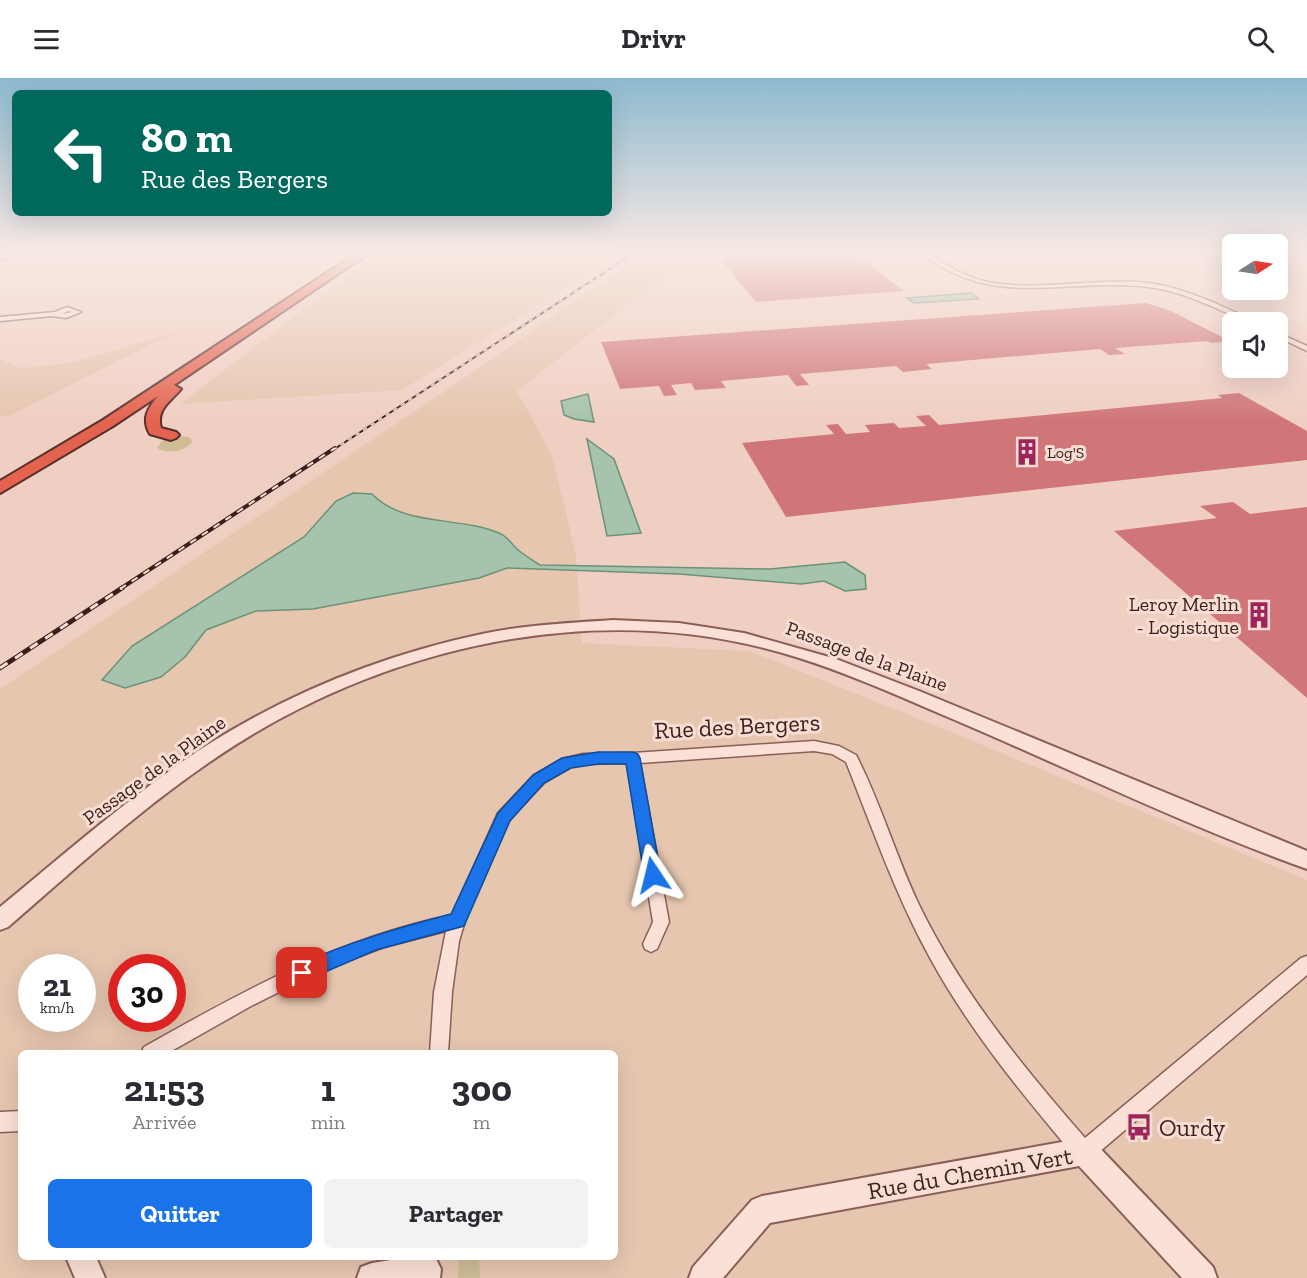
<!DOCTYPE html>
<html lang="fr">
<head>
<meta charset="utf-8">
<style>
  :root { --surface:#fff; --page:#f2f2f3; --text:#2b2b33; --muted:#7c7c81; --accent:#1a73e8 }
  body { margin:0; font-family:"Zilla Slab",serif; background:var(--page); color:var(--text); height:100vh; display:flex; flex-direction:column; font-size:22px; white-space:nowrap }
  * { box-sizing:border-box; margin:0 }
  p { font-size:20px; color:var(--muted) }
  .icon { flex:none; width:33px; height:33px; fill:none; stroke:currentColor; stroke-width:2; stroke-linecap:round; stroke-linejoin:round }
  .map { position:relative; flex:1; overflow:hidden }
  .drawer { position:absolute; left:18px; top:972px; width:600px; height:210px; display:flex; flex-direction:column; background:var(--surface); border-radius:9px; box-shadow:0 6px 24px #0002 }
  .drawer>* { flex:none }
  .top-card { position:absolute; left:12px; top:12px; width:600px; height:126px; border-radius:9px; box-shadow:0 6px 24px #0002; background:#00695c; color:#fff; overflow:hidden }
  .needle { width:39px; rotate:78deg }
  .fabs { position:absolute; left:1222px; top:156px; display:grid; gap:12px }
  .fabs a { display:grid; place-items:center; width:66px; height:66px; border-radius:9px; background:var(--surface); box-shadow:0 6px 24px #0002; font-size:30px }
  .speed { position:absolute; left:18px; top:876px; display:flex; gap:12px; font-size:30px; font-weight:700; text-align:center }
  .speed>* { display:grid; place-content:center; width:78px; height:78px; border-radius:50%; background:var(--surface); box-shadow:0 6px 24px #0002; line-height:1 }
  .speed small { font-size:15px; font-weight:400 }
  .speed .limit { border:9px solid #d22; background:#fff; color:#111 }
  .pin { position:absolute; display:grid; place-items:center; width:51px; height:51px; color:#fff; margin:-26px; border-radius:12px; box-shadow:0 3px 9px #0006 }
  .me { position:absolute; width:66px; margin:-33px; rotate:350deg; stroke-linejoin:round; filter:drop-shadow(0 0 4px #0008) }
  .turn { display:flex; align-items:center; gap:21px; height:126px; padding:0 30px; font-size:27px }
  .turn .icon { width:78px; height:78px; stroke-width:2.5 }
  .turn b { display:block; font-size:42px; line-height:51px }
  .eta { display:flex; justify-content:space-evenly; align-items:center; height:102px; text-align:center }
  .eta b { font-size:36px; font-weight:700; line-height:42px }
  .cta { display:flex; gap:12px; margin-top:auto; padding:12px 30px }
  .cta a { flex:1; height:69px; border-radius:9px; background:var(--accent); color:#fff; font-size:24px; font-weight:700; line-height:69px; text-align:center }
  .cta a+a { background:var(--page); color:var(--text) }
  header { display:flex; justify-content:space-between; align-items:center; height:78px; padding:0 30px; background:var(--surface); font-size:27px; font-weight:700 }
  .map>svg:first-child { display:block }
</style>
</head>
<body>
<header><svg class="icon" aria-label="menu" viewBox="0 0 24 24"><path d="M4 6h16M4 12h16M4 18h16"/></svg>Drivr<svg class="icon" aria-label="search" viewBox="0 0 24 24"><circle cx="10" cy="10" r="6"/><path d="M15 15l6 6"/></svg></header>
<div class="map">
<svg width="1307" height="1200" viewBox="0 0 1307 1200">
  <rect width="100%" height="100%" fill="#f0cfc3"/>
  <g fill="#e6c6af" fill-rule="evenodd">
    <polygon points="381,175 621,175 402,312 180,326 355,192"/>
    <path d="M636,181L679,186L517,313L552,378L576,477L582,565L750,573L956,656L1307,802V1200H0V611L454,307ZM32,890H82V940H32ZM122,890H172V940H122ZM21,975H615V1179H21Z"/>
    <polygon points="174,255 9,338 0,338 0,281 21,290 70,285"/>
  </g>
  <g fill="#cfbd96">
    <path d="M179,358L189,359L193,363C186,373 168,377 157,370L162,363Z"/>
    <polygon points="472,1179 479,1179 480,1200 458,1200 459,1182"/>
  </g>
  <g fill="#a5c3ad" stroke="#6b9278" stroke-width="1.5">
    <polygon points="971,215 979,221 914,225 907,220"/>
    <polygon points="588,316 594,344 574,341 564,337 561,323"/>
    <polygon points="587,361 614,381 641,455 607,458"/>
    <path d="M353,415L372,416C404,449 459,438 499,455C507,458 511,465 517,471C524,477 532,482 540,487L770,491L845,484L865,497L866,511L845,513L824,503L801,506L679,496L507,490L479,500L313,531L256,533L206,552L185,579L161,599L125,610L102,602L132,568L304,459L336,423Z"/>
  </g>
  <g fill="#d07678">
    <polygon points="715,175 855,175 904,213 756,224"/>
    <polygon points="1146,225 1171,233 1230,263 1211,265 1207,263 1115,270 1125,276 1109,277 1100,271 926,286 932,291 903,294 896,288 800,296 809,307 796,308 788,297 721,303 726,310 695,312 691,305 671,307 677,317 664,318 659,308 620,311 601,264"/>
    <polygon points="1239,315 1307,353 1307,382 786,439 742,365 834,356 826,347 838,346 846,356 870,354 865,347 894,345 899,350 926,348 916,338 929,337 939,347 1222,320 1218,317"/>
    <polygon points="1233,424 1250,436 1307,429 1307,620 1114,453 1217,440 1200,428"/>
  </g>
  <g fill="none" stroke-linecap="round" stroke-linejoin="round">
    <defs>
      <g id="minor">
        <polygon points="16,175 26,175 0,182 0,178"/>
        <path d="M921,175H927C946,188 965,199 988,204C1041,214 1095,199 1148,205C1172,208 1195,217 1217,226C1229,232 1244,237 1254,244H1247C1215,230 1183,213 1148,209C1065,199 995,233 921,175Z"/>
        <path d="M67,229L81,234L66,240L52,238L0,243V239L55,234ZM68,233L72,234L62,236Z"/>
        <polygon points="1278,255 1307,268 1307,273 1278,259"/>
        <path d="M814,663L839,668L856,677C882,727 897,783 922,833C964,917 1024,990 1085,1060L1301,880L1307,878V897L1091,1081L1084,1084L1077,1081C1023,1017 969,952 929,878C895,816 872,749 846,684L832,676L814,673L640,685L669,844L657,871L651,874L645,871L643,866L653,844L627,685L583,686L571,689L544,705L509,742L465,843L459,863L452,914L448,975H430L434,914L446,853L384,869L323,892L251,928L168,975H141L144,969C245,912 337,861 452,837L498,735L534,697L562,681L583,676L633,675Z"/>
        <polygon points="21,1033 21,1053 0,1054 0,1034"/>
      </g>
      <g id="tertiary">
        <path d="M613,542L679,545L744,555L836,581L919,613L1307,773V791C1181,746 1060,686 936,634C890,614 844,594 796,579C600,517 381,567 214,681C140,731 75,791 8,849L0,852V829C66,775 130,718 201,671C286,616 383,577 482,556C525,547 569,545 613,542Z"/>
        <polygon points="1084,1060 1094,1064 1213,1189 1217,1200 1182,1200 1079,1088 770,1145 723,1200 689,1200 693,1189 752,1122 762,1118"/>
        <polygon points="66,1179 96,1179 105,1200 75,1200"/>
        <polygon points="409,1179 436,1181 441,1191 440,1200 357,1200 361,1189 372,1185"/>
      </g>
      <polygon id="primary" points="0,175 8,175 0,179"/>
      <path id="motorway" d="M357,175H369L174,307L181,311C170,324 156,331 161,350L176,354L179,357L176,360L171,362L150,356C141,341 148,330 158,318L113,348L0,415V403L103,342Z"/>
    </defs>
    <use href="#minor" stroke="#8c5e58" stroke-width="3"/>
    <use href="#tertiary" stroke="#8c5e58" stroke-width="4"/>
    <use href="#primary" stroke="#592f2d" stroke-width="2"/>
    <use href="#motorway" stroke="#592f2d" stroke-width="4"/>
    <use href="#minor" fill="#fae0d6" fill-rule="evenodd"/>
    <use href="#tertiary" fill="#fae0d6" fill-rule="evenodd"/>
    <use href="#primary" fill="#f5b199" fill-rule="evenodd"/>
    <use href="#motorway" fill="#e4634f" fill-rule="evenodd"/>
    <defs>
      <polyline id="rail-far2" points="333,372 634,175"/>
      <polyline id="rail-far1" points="120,511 335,370"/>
      <polyline id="rail" points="0,590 122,510"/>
    </defs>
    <use href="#rail-far2" stroke="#3b1f1d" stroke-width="2"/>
    <use href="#rail-far1" stroke="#3b1f1d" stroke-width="4"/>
    <use href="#rail" stroke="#3b1f1d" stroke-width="5"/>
    <use href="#rail-far2" stroke="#f7ddd3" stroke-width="1.5" stroke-dasharray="4.5" stroke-linecap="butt"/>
    <use href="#rail-far1" stroke="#f7ddd3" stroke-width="2" stroke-dasharray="7" stroke-linecap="butt"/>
    <use href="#rail" stroke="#f7ddd3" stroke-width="3" stroke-dasharray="9" stroke-linecap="butt"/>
  </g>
  <linearGradient id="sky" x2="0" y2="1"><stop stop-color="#8dbad0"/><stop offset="0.51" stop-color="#f8e9e4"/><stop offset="1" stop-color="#f8e9e4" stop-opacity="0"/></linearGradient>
  <rect width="1307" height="343" fill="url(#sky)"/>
  <path fill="#1a73e8" stroke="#114b97" stroke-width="1.5" d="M598,674H633L638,676L640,680L661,797L659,803L653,805L647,803L644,797L626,686H598L571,690L544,705L510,743L464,848L376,872L302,904L296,901L293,895L296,888C346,865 397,850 451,836L498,735L533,697L562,680Z"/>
  <defs>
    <symbol id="building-bare" viewBox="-9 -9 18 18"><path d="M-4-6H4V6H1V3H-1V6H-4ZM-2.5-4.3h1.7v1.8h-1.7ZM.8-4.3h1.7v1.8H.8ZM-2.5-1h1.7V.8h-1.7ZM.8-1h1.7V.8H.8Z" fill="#9e255a" stroke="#f7ddd3" stroke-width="2.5" paint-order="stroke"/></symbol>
    <symbol id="bus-bare" viewBox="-9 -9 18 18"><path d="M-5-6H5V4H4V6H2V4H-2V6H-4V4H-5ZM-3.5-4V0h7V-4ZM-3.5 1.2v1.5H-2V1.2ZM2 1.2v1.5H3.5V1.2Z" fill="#9e255a" stroke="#f7ddd3" stroke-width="2.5" paint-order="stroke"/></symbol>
  </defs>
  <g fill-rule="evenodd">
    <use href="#building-bare" x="1008" y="355" width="38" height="38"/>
    <use href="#building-bare" x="1240" y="518" width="38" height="38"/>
    <use href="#bus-bare" x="1120" y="1030" width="38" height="38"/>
  </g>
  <g text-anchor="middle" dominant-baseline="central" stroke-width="6" stroke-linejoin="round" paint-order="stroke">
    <g font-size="16" fill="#3b1f1d" stroke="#f7ddd3" text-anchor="start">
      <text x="1047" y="374">Log'S</text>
    </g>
    <g font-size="20" fill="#3b1f1d" stroke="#f7ddd3" text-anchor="end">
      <text x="1239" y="526">Leroy Merlin<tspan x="1239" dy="23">- Logistique</tspan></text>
    </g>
    <g font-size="20" fill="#3b1f1d" stroke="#f7ddd3">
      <text transform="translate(867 578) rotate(20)">Passage de la Plaine</text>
      <text transform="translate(154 692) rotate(-36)">Passage de la Plaine</text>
    </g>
    <g font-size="24" fill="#3b1f1d" stroke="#f7ddd3">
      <text transform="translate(737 648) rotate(-3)">Rue des Bergers</text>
      <text transform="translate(970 1095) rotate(-10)">Rue du Chemin Vert</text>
    </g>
    <g font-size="24" fill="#3b1f1d" stroke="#f7ddd3" text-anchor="start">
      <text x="1159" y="1049">Ourdy</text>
    </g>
  </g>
</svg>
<div class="fabs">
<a><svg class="needle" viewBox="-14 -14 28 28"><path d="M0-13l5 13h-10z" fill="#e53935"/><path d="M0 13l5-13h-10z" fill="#7c7c81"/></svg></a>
<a><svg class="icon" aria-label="sound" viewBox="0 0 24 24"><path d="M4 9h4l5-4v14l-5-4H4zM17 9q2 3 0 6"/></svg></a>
</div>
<div class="speed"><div>21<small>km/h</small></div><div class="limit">30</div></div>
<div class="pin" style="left:302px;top:895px;background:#d93025"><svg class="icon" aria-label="arrive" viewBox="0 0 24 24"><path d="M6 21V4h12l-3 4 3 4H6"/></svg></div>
<svg class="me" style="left:653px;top:797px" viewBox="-20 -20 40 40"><path d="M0-17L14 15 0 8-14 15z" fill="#1a73e8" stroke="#fff" stroke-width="4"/></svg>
<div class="top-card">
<div class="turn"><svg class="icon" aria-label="left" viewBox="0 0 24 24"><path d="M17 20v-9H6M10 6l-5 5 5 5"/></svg><div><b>80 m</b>Rue des Bergers</div></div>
</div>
<section class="drawer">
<div class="eta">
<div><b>21:53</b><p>Arrivée</p></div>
<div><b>1</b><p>min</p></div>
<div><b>300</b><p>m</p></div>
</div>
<div class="cta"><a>Quitter</a><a>Partager</a></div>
</section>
</div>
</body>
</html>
